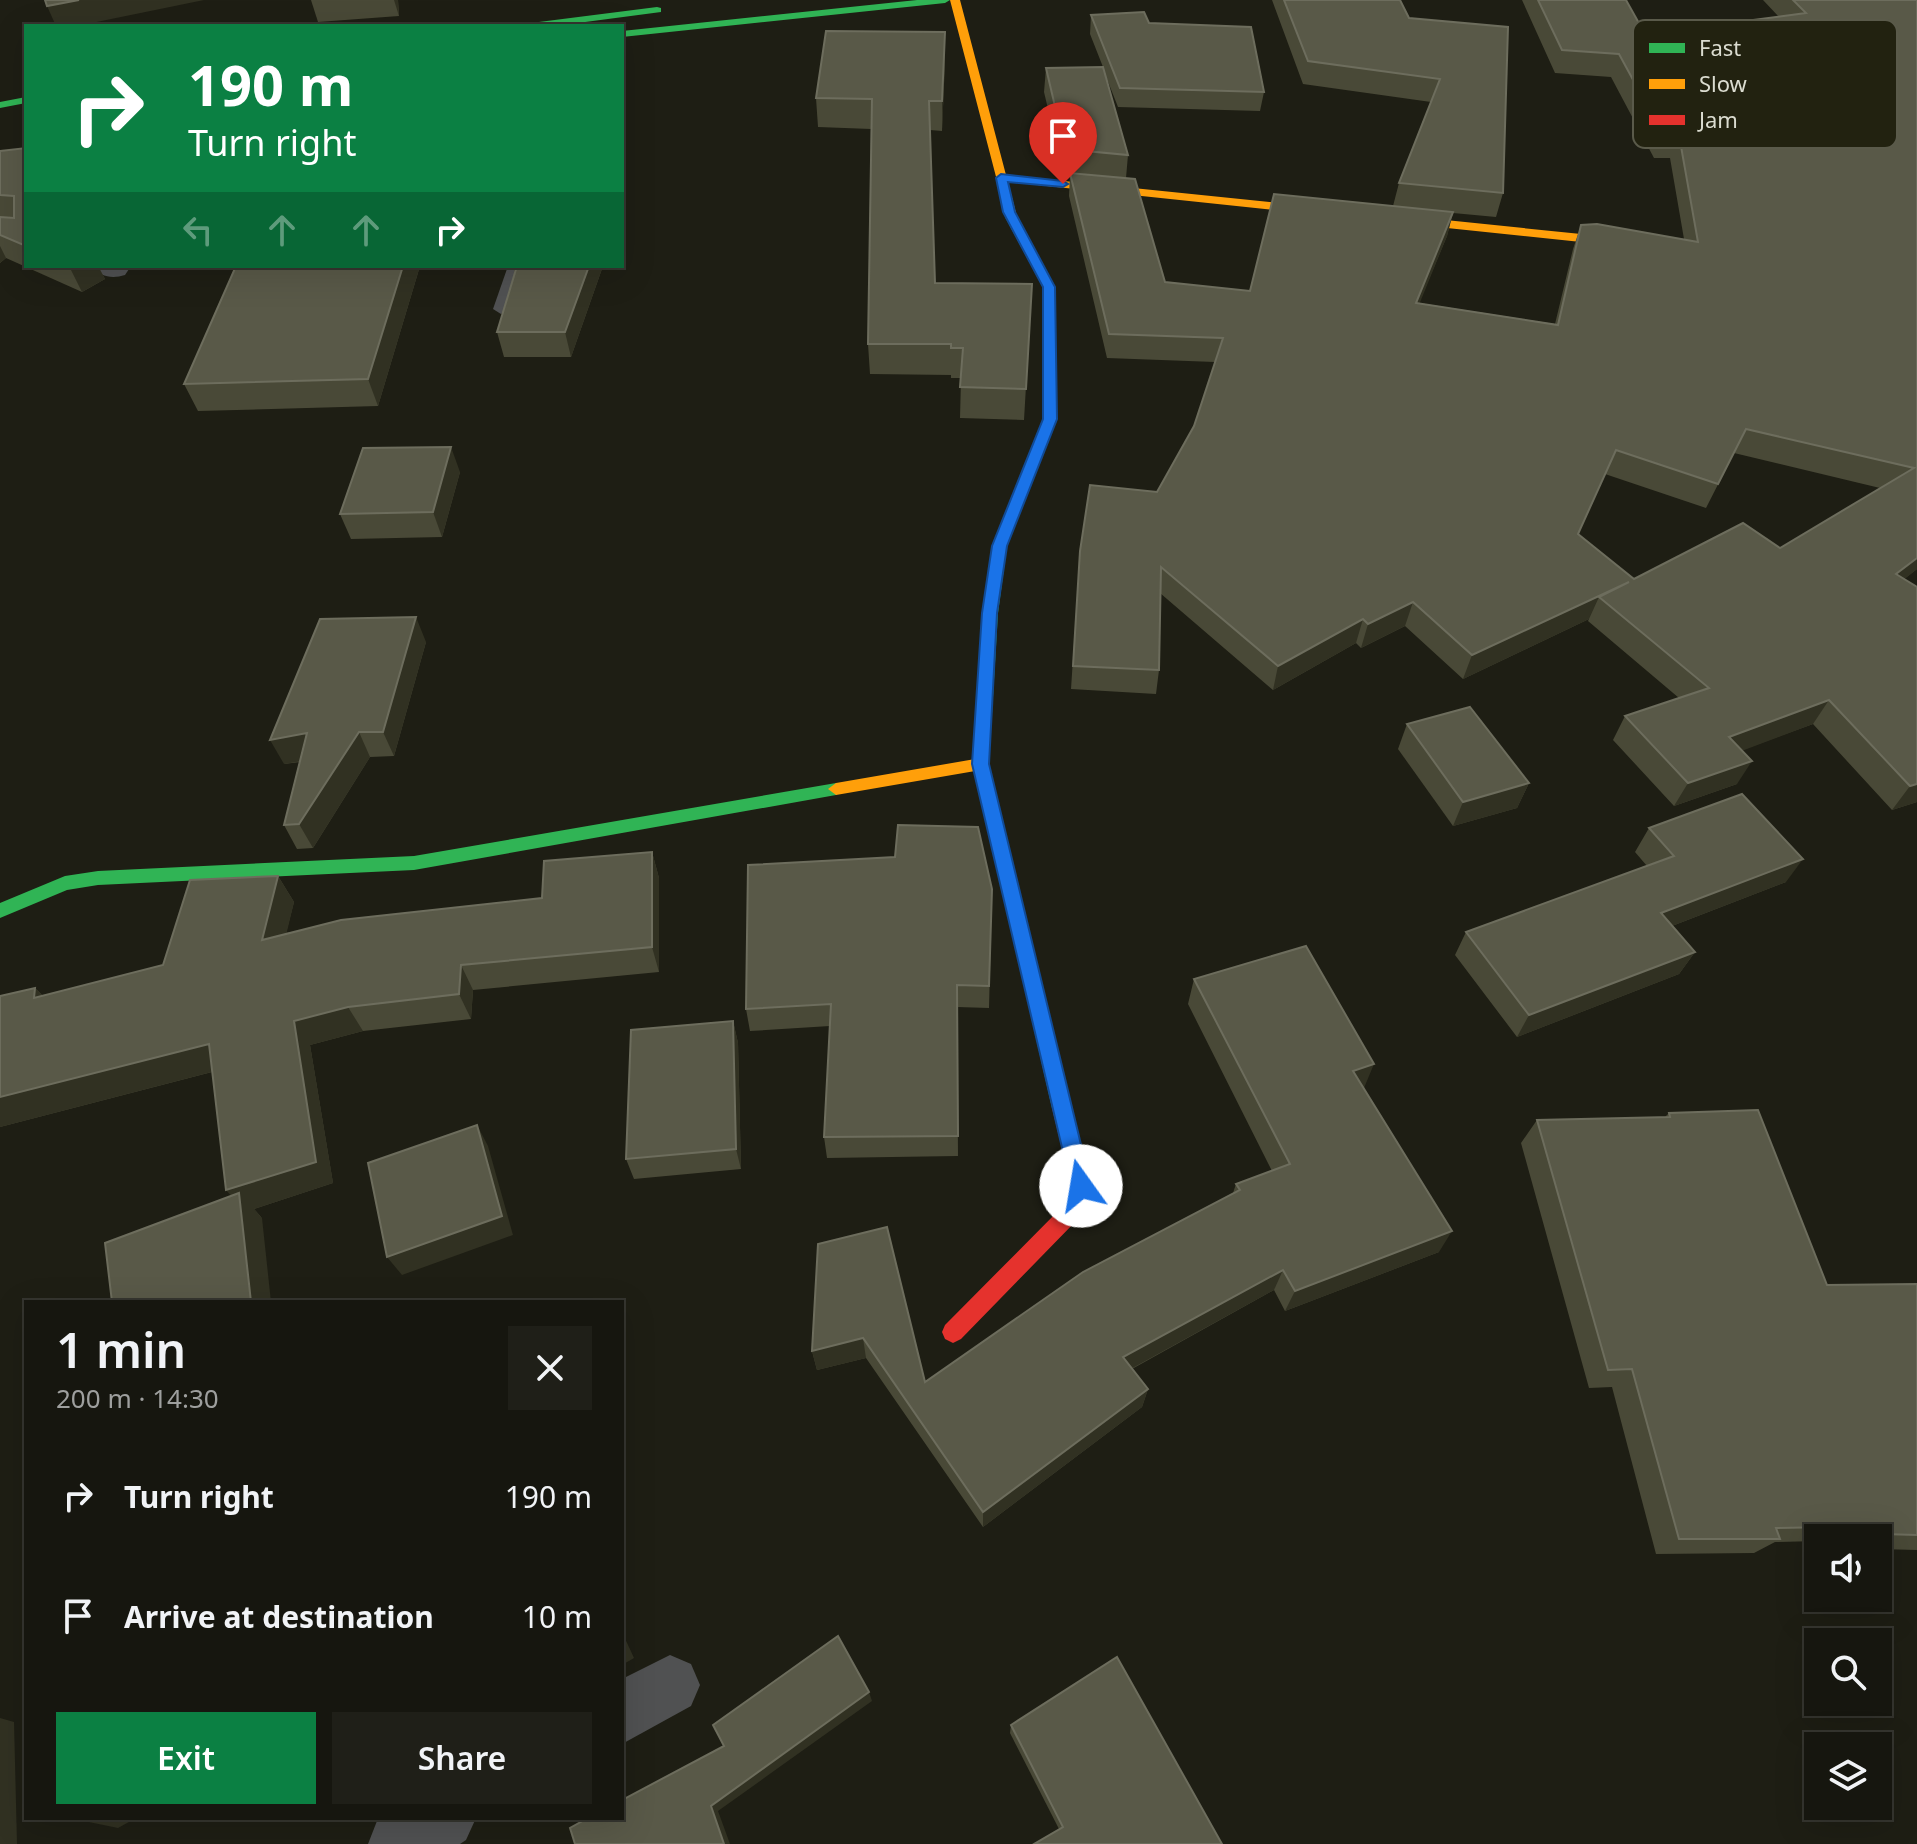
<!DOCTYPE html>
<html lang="en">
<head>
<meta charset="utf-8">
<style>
  :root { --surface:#16160f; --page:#1f1f18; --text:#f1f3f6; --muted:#9e9f9e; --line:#35352f; --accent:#0b8043 }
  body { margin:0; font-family:"Noto Sans",sans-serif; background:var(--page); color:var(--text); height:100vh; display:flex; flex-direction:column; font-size:30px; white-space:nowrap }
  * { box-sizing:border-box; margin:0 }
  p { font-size:26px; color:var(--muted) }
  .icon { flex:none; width:44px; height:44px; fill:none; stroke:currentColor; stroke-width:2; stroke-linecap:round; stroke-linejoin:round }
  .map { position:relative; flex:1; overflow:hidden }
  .details { position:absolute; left:24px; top:1300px; width:600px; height:520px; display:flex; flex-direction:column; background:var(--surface); border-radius:0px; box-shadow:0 8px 32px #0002,0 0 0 2px var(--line) }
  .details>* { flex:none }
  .hud { position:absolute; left:24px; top:24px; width:600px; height:244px; border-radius:0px; box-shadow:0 8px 32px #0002,0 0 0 2px var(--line); background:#0b8043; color:#fff; overflow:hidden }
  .buttons { position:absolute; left:1804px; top:1524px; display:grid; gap:16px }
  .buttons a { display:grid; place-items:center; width:88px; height:88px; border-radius:0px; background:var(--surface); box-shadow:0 8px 32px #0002,0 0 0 2px var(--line); font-size:40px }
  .pin { position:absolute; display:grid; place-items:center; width:68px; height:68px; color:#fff; margin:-82px -34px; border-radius:50% 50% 50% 0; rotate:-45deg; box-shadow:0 0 8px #0007 }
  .pin .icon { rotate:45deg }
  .me { position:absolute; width:88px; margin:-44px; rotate:347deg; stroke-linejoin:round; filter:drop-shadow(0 0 6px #0008) }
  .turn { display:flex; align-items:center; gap:28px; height:168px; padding:0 32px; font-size:36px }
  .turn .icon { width:104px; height:104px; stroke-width:2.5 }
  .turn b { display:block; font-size:56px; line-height:68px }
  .lanes { display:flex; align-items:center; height:76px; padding:0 32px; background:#0003; justify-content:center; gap:40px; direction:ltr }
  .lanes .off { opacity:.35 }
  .round { display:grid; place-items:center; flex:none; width:84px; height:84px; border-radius:0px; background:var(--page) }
  .summary { display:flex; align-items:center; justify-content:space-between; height:136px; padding:0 32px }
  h1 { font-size:48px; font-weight:600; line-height:60px }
  .action { display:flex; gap:16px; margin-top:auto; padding:16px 32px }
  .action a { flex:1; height:92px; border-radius:0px; background:var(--accent); color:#fff; font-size:32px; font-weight:600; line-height:92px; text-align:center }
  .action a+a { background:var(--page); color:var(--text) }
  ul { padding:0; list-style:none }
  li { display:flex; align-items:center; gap:24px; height:120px; padding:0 32px }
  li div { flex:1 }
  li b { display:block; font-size:30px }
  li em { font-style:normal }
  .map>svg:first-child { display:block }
</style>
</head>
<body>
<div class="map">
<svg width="1917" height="1844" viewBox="0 0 1917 1844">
  <rect width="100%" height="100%" fill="#1e1e14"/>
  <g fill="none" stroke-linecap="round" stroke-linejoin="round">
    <polygon fill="#505152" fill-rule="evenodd" points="508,266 524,266 509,309 501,314 493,309"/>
    <g fill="#505152" fill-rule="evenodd">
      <path d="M92,266H127L129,269L125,275C112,279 100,277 92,266Z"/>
      <polygon points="670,1655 691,1664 700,1685 691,1706 622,1744 622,1679"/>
      <polygon points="383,1818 476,1818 466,1840 460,1844 368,1844 377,1821"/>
    </g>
    <g fill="#30b455" fill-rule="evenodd">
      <polygon points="917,0 950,0 945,3 622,37 622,31"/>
      <polygon points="657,7 661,8 661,12 555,26 526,26 531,23"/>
      <polygon points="26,97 26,103 0,108 0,102"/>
      <polygon points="1011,213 1017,217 1055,287 1057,419 1007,546 998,613 989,764 1072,1108 1069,1114 1062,1117 1055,1114 1052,1108 973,764 982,613 993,546 1043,419 1043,287 1005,217"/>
      <polygon points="836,783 844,789 836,795 414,870 98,885 67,890 0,918 0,903 65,876 98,871 414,856"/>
    </g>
    <g fill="#ff9f0a" fill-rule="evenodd">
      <polygon points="950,0 960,0 1006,175 1581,234 1587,238 1581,242 1008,182 1017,217 1007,219"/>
      <polygon points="981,758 989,764 981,770 836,795 828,789 836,783"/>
    </g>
    <polygon fill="#e5322d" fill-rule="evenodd" points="1062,1099 1069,1102 1072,1108 1091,1186 1076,1221 961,1339 953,1343 945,1339 942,1332 945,1325 1062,1207 1071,1186 1052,1108 1055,1102"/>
  </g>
  <g fill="#494937" fill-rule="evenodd">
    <polygon points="311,0 398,0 399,16 318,22"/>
    <path d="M1272,0H1400L1503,193L1496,217L1453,213L1447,236L1419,303L1555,324L1573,249L1581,225L1684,239L1670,158H1654L1611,77L1555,73L1522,0H1626L1645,34L1779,17L1763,0H1917V569L1904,579L1917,802L1892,810L1813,724L1742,750L1737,784L1674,806L1613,740L1625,716L1679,698L1588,621L1589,619L1463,679L1405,626L1361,648L1356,643L1273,690L1160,593L1159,670L1156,694L1071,689L1080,551L1157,492L1194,426L1215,362L1107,358L1069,196L1070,174L1063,173L1044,92L1046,68L1103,67L1090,34L1091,15L1149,23L1264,92L1260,111L1118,107L1103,69L1128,155L1126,178L1165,282L1250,291L1393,206L1399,183L1431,102L1303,84ZM1734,453L1880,488L1780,548L1634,579L1578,535L1605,474L1706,508Z"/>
    <polygon points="945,61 942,131 930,130 935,283 1032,284 1024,420 960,418 961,378 951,378 951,375 870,374 868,344 871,129 818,127 816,98"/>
    <polygon points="26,148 26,266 98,266 105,279 82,292 6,258 0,263 0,151"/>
    <polygon points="217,266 420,266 378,406 198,411 184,384 235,267 217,267"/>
    <polygon points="513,266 603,266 571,357 504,357 497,332 515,274"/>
    <polygon points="460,472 442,537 351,539 340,514"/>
    <polygon points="426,642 394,756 370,757 313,848 297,849 284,825 300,762 284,764"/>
    <polygon points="1407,724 1529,783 1517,808 1453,826 1398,749"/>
    <polygon points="1649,828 1786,882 1672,926 1695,952 1679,974 1517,1037 1455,955 1466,932 1647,866 1635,852"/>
    <polygon points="652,852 659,878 659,972 473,990 471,1019 363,1031 310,1045 333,1183 254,1209 262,1218 231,1196 212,1072 0,1127 35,988 43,996 163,965 278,876 294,902 286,933 542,898"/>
    <polygon points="992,889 989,1008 957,1007 958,1156 827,1158 824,1137 830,1026 750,1031 746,1009"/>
    <polygon points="1194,979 1364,1088 1439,1252 1285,1311 1274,1290 1132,1369 1148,1389 1142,1407 983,1527 866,1358 817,1370 812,1351 818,1244 925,1382 1233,1193 1236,1184 1272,1171 1188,1004"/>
    <polygon points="733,1021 738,1043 741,1169 634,1179 626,1159"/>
    <polygon points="1669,1113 1827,1285 1917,1284 1917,1550 1878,1549 1878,1538 1818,1538 1818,1541 1775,1542 1754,1553 1656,1554 1612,1387 1589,1388 1521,1143 1537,1120 1665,1117"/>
    <polygon points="1011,1725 1222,1844 1059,1829 1010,1733"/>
  </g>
  <g fill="#313122">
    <polygon points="79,0 204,0 77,26 56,26 47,6"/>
    <polygon points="394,0 398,0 399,16"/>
    <polygon points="945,32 945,61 942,131 942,101"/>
    <polygon points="1453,212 1447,236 1410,327 1416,303"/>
    <polygon points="0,246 6,258 0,263"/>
    <polygon points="69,266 98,266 105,279 82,292"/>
    <polygon points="403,266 420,266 378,406 368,379"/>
    <polygon points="589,266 603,266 571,357 565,332"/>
    <polygon points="451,447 460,472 442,537 433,512"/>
    <polygon points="1917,558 1917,569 1881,598 1896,574"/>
    <polygon points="1629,582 1599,597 1589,619 1463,679 1472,655"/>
    <polygon points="1413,602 1405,626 1361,648 1368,624"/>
    <polygon points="416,617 426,642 394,756 383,732"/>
    <polygon points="1363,619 1356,643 1273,690 1278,666"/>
    <polygon points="1829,700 1813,724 1715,761 1729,737"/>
    <polygon points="359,732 370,757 313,848 299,824"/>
    <polygon points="307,733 320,758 284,764 270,740"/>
    <polygon points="1752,761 1737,784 1674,806 1688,783"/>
    <polygon points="1529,783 1517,808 1453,826 1463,802"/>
    <polygon points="1917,784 1917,802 1892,810 1910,786"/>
    <polygon points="652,852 659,878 659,972 652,947"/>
    <polygon points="1803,859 1786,882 1646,936 1661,913"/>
    <polygon points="278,876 294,902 279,965 262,940"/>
    <polygon points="1695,952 1679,974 1517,1037 1529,1015"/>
    <polygon points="461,965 473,990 471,1019 459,994"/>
    <polygon points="35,988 57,1012 34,998"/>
    <polygon points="348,1007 363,1031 310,1045 333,1183 254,1209 262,1218 271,1302 251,1302 241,1207 226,1190 294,1021"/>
    <polygon points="733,1021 738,1043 741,1169 736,1149"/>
    <polygon points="209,1044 227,1068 0,1127 0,1097"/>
    <polygon points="1374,1064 1364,1088 1353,1071"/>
    <polygon points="477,1125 488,1146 513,1235 402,1275 387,1257"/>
    <polygon points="1452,1231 1439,1252 1285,1311 1295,1291"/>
    <polygon points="1283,1270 1274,1290 1118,1376 1123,1357"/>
    <polygon points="863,1338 866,1358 817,1370 812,1351"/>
    <polygon points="1148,1389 1142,1407 983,1527 983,1512"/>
    <polygon points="622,1632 634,1658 622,1665"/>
    <polygon points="869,1692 872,1701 718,1811 730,1844 724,1844 711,1806"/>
    <polygon points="0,1718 14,1722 17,1844 0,1844"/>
    <polygon points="90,1818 136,1818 118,1828 84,1821"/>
  </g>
  <g fill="#595948" stroke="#6d6d5d" stroke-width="2" fill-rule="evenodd">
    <polygon points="45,0 79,0 47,6"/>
    <polygon points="1284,0 1400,0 1409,18 1508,27 1503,193 1399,183 1440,79 1308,61"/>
    <path d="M1538,0H1626L1645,34L1806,13L1793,0H1917V558L1896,574L1917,587V784L1910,786L1829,700L1729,737L1752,761L1688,783L1625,716L1709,688L1599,597L1629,582L1472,655L1413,602L1368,624L1363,619L1278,666L1161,567L1159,670L1073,666L1080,551L1090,485L1157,492L1194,426L1223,338L1109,334L1070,173L1135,179L1165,282L1250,291L1274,194L1453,212L1416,303L1558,325L1581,225L1597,224L1698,242L1679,135H1663L1619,54L1562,50ZM1746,429L1914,468L1780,548L1743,523L1634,579L1578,534L1616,450L1718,484Z"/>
    <polygon points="1144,12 1149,23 1251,27 1264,92 1120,88 1091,15"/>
    <polygon points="826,31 945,32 942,101 929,101 935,283 1032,284 1026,389 960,387 963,348 951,348 951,344 868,344 872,99 816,98"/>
    <polygon points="1103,67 1128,155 1065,149 1046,68"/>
    <polygon points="26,148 26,246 0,235 0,217 14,218 14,196 0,195 0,151"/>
    <polygon points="236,266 403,266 368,379 184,384"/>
    <polygon points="517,266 589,266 565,332 497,332"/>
    <polygon points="451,447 433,512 340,514 363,448"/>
    <polygon points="416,617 383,732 359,732 299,824 284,825 307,733 270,740 320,619"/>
    <polygon points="1470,707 1529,783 1463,802 1407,724"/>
    <polygon points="1742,794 1803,859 1661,913 1695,952 1529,1015 1466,932 1674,856 1649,828"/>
    <polygon points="898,825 978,827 992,889 989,986 957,985 958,1136 824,1137 831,1004 746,1009 748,865 895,857"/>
    <polygon points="652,852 652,947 461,965 459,994 348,1007 294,1021 316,1162 226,1190 209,1044 0,1097 0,996 35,988 34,998 163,965 190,880 278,876 262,940 341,920 542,898 544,861"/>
    <polygon points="1306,946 1374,1064 1353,1071 1452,1231 1295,1291 1283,1270 1123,1357 1148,1389 983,1512 863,1338 812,1351 818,1244 887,1227 925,1382 1083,1272 1240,1190 1236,1184 1290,1164 1194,979"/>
    <polygon points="733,1021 736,1149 626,1159 631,1030"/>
    <polygon points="1758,1110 1827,1285 1917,1284 1917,1535 1883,1534 1880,1526 1776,1528 1780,1539 1679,1539 1632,1369 1608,1370 1537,1120 1670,1117 1669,1113"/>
    <polygon points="477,1125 502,1216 387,1257 368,1163"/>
    <polygon points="239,1193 251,1302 112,1302 105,1243"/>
    <polygon points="838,1636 869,1692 711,1806 724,1844 575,1844 570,1828 588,1818 622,1818 622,1800 724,1746 713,1725"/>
    <polygon points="1117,1657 1222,1844 1034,1844 1063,1827 1011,1725"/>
  </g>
  <polygon fill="#1a73e8" stroke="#114b97" stroke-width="2" points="1001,174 1063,181 1068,184 1063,187 1008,182 1015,212 1055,287 1057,419 1007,546 997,613 989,764 1091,1186 1088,1192 1081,1195 1074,1192 1071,1186 972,764 982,613 992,546 1043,419 1043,287 1003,212 996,178"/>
  <rect x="1633" y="20" width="264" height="128" rx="12" fill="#222210" stroke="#5a5a4a" stroke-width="2"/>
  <rect x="1649" y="43" width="36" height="10" fill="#30b455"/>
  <rect x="1649" y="79" width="36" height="10" fill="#ff9f0a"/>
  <rect x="1649" y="115" width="36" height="10" fill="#e5322d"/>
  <g font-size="22" fill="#dbdcd0">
    <text x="1699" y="56">Fast</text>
    <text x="1699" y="92">Slow</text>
    <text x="1699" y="128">Jam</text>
  </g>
</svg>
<div class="buttons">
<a><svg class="icon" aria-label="sound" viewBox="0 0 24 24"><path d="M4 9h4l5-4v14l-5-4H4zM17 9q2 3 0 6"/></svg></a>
<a><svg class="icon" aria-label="search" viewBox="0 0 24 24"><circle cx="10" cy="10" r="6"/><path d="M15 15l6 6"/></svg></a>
<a><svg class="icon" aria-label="layers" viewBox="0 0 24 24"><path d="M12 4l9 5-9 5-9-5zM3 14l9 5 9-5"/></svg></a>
</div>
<div class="pin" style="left:1063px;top:184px;background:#d93025"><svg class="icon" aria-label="arrive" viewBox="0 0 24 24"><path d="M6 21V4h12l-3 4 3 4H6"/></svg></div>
<svg class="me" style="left:1081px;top:1186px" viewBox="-20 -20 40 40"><circle r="19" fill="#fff"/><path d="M0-13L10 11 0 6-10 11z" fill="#1a73e8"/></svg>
<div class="hud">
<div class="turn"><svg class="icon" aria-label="right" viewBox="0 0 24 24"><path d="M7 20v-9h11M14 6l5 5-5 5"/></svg><div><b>190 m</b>Turn right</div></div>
<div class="lanes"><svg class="icon off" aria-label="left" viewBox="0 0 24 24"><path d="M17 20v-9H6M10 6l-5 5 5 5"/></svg><svg class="icon off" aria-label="ahead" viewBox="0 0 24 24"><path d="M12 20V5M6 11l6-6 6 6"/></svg><svg class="icon off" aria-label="ahead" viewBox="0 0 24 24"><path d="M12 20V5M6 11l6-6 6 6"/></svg><svg class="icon" aria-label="right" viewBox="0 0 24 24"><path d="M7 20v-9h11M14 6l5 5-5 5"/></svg></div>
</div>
<section class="details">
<div class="summary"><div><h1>1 min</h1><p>200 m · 14:30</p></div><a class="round"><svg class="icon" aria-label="close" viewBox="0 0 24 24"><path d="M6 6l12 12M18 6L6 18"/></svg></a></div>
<ul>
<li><svg class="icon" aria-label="right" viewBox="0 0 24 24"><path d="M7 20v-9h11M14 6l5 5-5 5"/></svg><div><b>Turn right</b></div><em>190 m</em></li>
<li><svg class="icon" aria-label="arrive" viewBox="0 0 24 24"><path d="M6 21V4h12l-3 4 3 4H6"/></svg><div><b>Arrive at destination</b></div><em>10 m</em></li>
</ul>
<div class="action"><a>Exit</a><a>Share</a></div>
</section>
</div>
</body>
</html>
